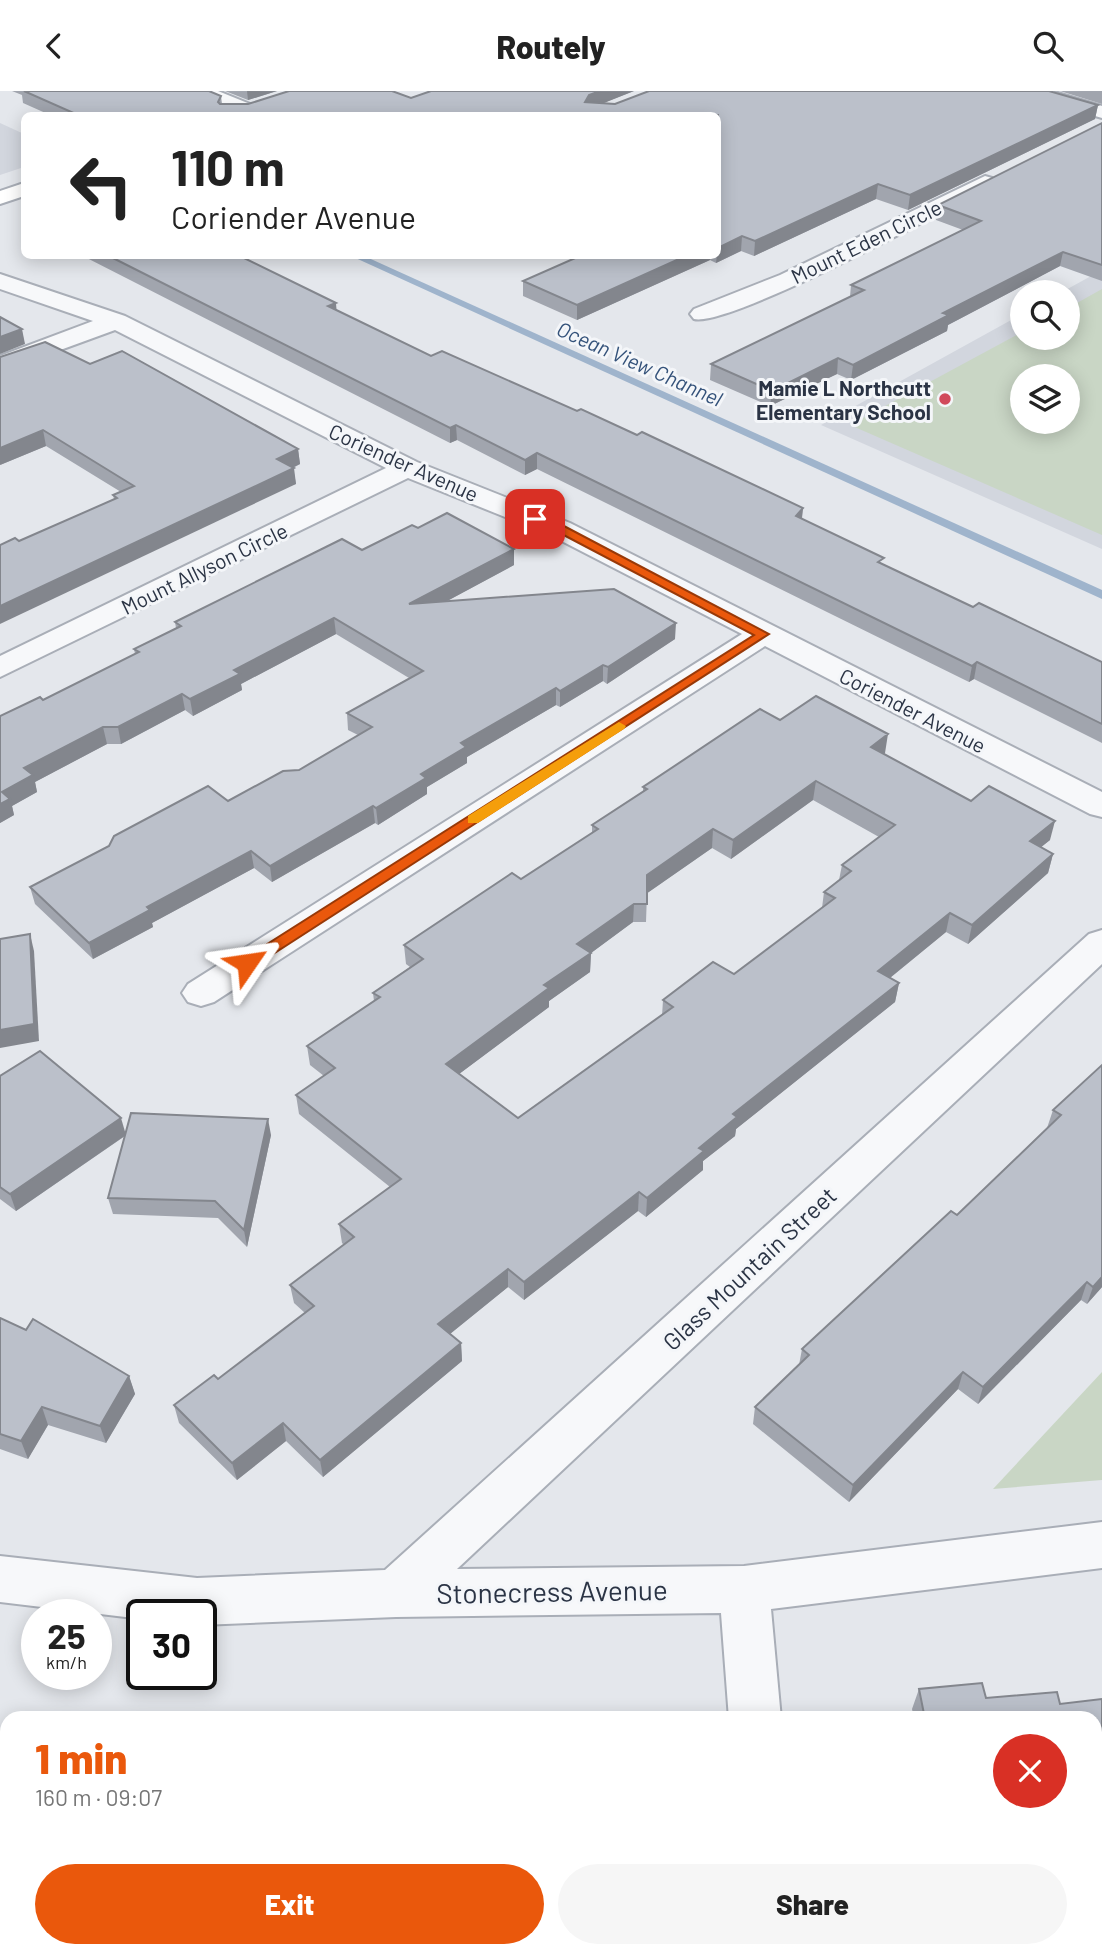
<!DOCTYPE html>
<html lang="en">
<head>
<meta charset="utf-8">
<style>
  :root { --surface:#fff; --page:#f6f6f6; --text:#222; --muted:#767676; --accent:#ea580c }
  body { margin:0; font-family:Barlow,sans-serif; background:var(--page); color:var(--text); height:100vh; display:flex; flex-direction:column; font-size:26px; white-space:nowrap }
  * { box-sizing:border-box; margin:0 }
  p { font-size:23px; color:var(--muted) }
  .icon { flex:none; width:38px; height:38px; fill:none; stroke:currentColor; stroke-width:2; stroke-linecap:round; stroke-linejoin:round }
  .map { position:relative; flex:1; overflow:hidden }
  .drawer { position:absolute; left:0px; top:1620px; width:1102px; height:247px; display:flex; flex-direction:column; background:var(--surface); border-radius:21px 21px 0 0; box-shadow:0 4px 18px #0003 }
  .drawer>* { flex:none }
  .guide { position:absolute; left:21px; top:21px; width:700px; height:147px; border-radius:10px; box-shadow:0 4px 18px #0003; background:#fff; color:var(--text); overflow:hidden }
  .buttons { position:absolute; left:1010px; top:189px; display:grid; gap:14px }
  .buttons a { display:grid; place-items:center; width:70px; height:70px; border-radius:50%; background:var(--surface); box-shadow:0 4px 18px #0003; font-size:35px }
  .speed { position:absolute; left:21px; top:1508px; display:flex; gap:14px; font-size:35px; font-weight:700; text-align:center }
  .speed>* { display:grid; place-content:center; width:91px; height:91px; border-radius:50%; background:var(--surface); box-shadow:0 4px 18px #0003; line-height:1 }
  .speed small { font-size:18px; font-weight:400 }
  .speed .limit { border:4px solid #111; border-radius:10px; background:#fff; color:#111 }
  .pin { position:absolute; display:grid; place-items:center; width:60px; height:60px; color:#fff; margin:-30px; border-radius:14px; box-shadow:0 4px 10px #0006 }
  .me { position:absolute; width:77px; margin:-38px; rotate:58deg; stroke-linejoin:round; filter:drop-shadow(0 0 5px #0008) }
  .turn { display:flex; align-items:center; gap:24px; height:147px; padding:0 35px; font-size:32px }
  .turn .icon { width:91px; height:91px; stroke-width:2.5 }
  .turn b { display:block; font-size:49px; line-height:60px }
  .round { display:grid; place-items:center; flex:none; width:74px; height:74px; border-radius:37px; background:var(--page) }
  .headline { display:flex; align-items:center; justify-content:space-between; height:119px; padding:0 35px }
  h1 { font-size:42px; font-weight:800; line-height:52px; color:var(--accent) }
  .action { display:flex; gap:14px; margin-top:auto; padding:14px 35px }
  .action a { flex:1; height:80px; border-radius:42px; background:var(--accent); color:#fff; font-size:28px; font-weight:800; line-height:80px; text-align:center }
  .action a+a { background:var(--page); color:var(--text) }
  header { display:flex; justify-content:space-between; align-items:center; height:91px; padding:0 35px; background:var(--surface); font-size:32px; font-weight:800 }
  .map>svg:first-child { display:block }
</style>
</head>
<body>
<header><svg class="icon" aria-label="back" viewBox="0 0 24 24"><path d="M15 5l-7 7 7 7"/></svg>Routely<svg class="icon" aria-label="search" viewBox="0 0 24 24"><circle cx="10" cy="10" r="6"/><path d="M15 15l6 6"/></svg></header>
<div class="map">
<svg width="1102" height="1867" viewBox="0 0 1102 1867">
  <rect width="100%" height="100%" fill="#e4e7ec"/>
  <g fill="#d2d6de" fill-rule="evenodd">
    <polygon points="0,32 24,43 24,76 0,84"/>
    <path d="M1102,179V458L821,334L1022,223V247H1068V201H1062ZM1022,285H1068V331H1022Z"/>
  </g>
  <g fill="#c9d6c5" fill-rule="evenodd">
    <path d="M1102,198V444L850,334L1022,241V247H1068V217ZM1022,285H1068V331H1022Z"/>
    <polygon points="1102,1281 1102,1389 993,1398"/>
  </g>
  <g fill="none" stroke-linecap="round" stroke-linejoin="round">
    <polygon fill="#9fb4cc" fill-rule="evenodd" points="349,164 362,164 1102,499 1102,508"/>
    <defs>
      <g id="street">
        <polygon points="191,0 218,0 255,15 258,19 255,23 241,23 194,4"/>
        <polygon points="1020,0 1051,0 1102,15 1102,27 1023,4"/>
        <path d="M985,85L992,87L996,91L992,95C948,118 728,237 694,228L690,223L694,218L780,184Z"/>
        <polygon points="0,183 125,225 417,371 570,432 1102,701 1102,726 1090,723 765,555 214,911 201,915 188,911 182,902 188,893 742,543 550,444 408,387 0,586 0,565 386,377 115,239 0,281 0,265 93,230 0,198"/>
        <polygon points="1102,839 1102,873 457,1478 744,1475 1102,1431 1102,1477 771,1518 781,1628 729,1628 721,1522 396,1526 201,1534 201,1524 142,1524 142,1528 0,1511 0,1465 197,1487 385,1479 1089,843"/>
        <polygon points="690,1860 749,1860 746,1867 687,1867"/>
      </g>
      <polygon id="secondary" points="24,92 24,105 0,113 0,100"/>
    </defs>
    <use href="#street" stroke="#a9aeb7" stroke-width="4"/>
    <use href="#secondary" stroke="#a9aeb7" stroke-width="4"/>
    <use href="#street" fill="#f7f8fa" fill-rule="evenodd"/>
    <use href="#secondary" fill="#fff" fill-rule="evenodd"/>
  </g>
  <g fill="#a1a5ae" fill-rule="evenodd">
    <polygon points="12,0 209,0 221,5 222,13 634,0 603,12 1098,14 1095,28 908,119 876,108 754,165 741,160 716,172 710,169 577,229 523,205 523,190 582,164 718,164 718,24 50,24 23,12 22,4"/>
    <polygon points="225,0 277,0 248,9"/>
    <polygon points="1060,0 1102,0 1102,13"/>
    <polygon points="1102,32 1102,190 1060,175 948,234 947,240 851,289 837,283 770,315 710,289 711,273 850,206 851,194 963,139 936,129 938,114"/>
    <polygon points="81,164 238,164 336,212 336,219 431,265 637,344 803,417 802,428 883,473 973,516 1102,571 1102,652 974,588 969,591 537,378 525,384 457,349 450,352"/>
    <polygon points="90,273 298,358 300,373 293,377 296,393 19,450 114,408 113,404 121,401 46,355 0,374"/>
    <polygon points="418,437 514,458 514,474 445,511 675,548 607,593 603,590 560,616 556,614 467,666 467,672 427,696 427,703 378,734 375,732 272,791 254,777 152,832 153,836 93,868 35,813 30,796 299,679 358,644 348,639 347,622 409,587 336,543 241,593 242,599 193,625 185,619 121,653 107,653 35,691 37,701 12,715 14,724 0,732 0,625 43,609 135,563 134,558 176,537 175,531"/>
    <path d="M780,629L885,662L884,663L971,710L1050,749L1041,756L1053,763L1048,782L968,853L946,841L890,887L899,892L895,911L736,1038L735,1045L703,1070V1079L646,1126L638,1120L524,1209L508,1196L450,1243L461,1252L462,1270L323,1386L286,1350L237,1389L179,1332L174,1314L218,1288L305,1222L294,1212L290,1194L344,1154L342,1152L339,1133L390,1096L299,1023L296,1004L324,985L310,974L307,955L374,910L373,902L410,876L406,873L404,854L521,788L592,742V734L643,701V696ZM813,709L879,746L842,774L839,789L824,801L822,817L734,883L663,909L662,925L518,1027L459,983L549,916V910L590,881L591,862L633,831H646L647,802L712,757L731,768Z"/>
    <polygon points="1102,974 1102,1196 1087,1213 1081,1209 978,1313 958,1298 849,1411 753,1333 755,1316 799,1274 802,1258 957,1124 1047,1037 1053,1019"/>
    <polygon points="0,985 125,1043 271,1044 247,1156 218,1127 113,1123 108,1107 125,1045 16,1120 0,1108"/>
    <polygon points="0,1227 129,1285 135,1303 106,1352 48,1334 28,1368 0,1358"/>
    <polygon points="919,1598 986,1607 1060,1613 1102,1608 1102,1790 1096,1791 1096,1628 914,1628 912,1618"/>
    <polygon points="7,1701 7,1830 0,1829 0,1724"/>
    <polygon points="72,1860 174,1860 172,1867 133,1867"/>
    <polygon points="185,1860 398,1860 397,1867 255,1867"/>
    <polygon points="578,1860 604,1860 604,1867 583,1867"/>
  </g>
  <g fill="#83868d">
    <polygon points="247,0 277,0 248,9"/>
    <polygon points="600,0 634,0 589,18 585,11 589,4"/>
    <polygon points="1098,14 1095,28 908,119 910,104"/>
    <polygon points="878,93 876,108 754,165 755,150"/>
    <polygon points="742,145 741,160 716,172 718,157"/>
    <polygon points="1063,161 1060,175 948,234 947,240 851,289 853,274 943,222"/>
    <polygon points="688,164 710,164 710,169 577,229 577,214"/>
    <polygon points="336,212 337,226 328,215"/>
    <polygon points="22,238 25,253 0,263 0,246"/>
    <polygon points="838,267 837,283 770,315 772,300"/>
    <polygon points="456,334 457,349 450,352 450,337"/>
    <polygon points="43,339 46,355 0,374 0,357"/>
    <polygon points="298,358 300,373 279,383 277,368"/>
    <polygon points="537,362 537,378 525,384 525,369"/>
    <polygon points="294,377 296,393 0,533 0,515"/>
    <polygon points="803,417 801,433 796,425"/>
    <polygon points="514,458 514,474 410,530 409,513"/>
    <polygon points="334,527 336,543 241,593 242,599 193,625 190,608 234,579"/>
    <polygon points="676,532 675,548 607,593 608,576"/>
    <polygon points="977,571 974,588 969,591 972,575"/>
    <polygon points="603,574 603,590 560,616 560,600"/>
    <polygon points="556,597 556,614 467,666 467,672 427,696 427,703 378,734 376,717 421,683 461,652"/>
    <polygon points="182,603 185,619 121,653 118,636"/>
    <polygon points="103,636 107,653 35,691 37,701 12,715 14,724 0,732 0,713 2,701 24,677"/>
    <polygon points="888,643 885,662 868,674 871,656"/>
    <polygon points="816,690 813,709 731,768 733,749"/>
    <polygon points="373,715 375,732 272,791 270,775"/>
    <polygon points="1055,730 1050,749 1025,769 1030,750"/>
    <polygon points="713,738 712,757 646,803 647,784"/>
    <polygon points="251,760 254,777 152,832 153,836 93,868 89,852 147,816"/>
    <polygon points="1053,763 1048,782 968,853 972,834"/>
    <polygon points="634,813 633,831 591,862 590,881 549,910 549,916 447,992 446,973 577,853"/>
    <polygon points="950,822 946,841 875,899 878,880"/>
    <polygon points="30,843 34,860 39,950 0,957 0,939"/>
    <polygon points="899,892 895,911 736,1038 735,1045 703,1070 703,1079 646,1126 647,1107 733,1023"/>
    <polygon points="121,1027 126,1044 16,1120 10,1103"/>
    <polygon points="268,1028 271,1044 247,1156 244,1139"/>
    <polygon points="639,1101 638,1120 524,1209 524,1191"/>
    <polygon points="508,1178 508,1196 440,1251 438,1233"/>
    <polygon points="1102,1186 1102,1196 1087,1213 1093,1196"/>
    <polygon points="1087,1191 1081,1209 978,1313 983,1296"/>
    <polygon points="461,1252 462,1270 323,1386 320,1369"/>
    <polygon points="963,1281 958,1298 849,1411 853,1394"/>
    <polygon points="129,1285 135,1303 106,1352 100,1335"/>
    <polygon points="42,1316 48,1334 28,1368 21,1350"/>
    <polygon points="283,1332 286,1350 237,1389 232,1372"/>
    <polygon points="166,1860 174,1860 172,1867 169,1867"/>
    <polygon points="393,1860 398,1860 397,1867 392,1867"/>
  </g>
  <g fill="#bbc0ca" stroke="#83868d" stroke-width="2" fill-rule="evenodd">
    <polygon points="24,0 209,0 221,5 218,11 220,13 248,13 289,0 392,0 411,7 431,0 600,0 589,4 585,11 615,13 649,0 1049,0 1098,14 910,104 878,93 755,150 742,145 718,157 718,24 78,24"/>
    <polygon points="1102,32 1102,174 1063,161 943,222 949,224 853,274 838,267 772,300 711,273 864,199 851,194 981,130 938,114"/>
    <polygon points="107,164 238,164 336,212 328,215 431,265 442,260 577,320 581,318 637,344 642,341 803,417 796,425 884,467 878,471 973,516 979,512 1102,571 1102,633 977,571 972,575 537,362 525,369 456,334 450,337"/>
    <polygon points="582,164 688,164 577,214 523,190"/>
    <polygon points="0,226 22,238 0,246"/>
    <polygon points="45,251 90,273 122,260 298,358 277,368 294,377 0,515 0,454 15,447 19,450 117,407 113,404 134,395 43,339 0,357 0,266"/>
    <polygon points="447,422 514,458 409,513 614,498 676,532 608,576 603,574 560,600 556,597 461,652 466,656 421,683 426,687 376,717 373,715 270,775 251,760 147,816 150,819 89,852 30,796 109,755 114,745 208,695 228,710 283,680 299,679 372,636 347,622 423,580 334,527 234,579 240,583 190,608 182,603 118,636 103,636 24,677 33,684 2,701 10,708 0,713 0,625 40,606 43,609 139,561 134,558 181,535 175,531 342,448 362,459 412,434 418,437"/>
    <path d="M816,605L888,643L871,656L971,710L989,695L1055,730L1030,750L1053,763L972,834L950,822L878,880L899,892L733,1023L737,1026L699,1057L704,1060L647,1107L639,1101L524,1191L508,1178L438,1233L461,1252L320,1369L283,1332L232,1372L174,1314L214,1284L218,1288L314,1215L290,1194L354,1146L339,1133L401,1088L296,1004L335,977L307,955L380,906L373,902L423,868L404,854L512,782L521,788L598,738L592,734L647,698L643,696L760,618L780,629ZM816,690L895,734L842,774L851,780L824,801L835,807L734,883L713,871L663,909L673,916L518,1027L446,973L549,897L544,894L591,862L577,853L634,813H647V784L713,738L733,749Z"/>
    <polygon points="30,843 34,933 0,939 0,848"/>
    <polygon points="40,960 121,1027 10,1103 0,1096 0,985"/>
    <polygon points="1102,974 1102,1186 1093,1196 1087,1191 983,1296 963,1281 853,1394 755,1316 809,1264 802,1258 951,1120 957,1124 1061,1024 1053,1019"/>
    <polygon points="131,1022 268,1028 244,1139 215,1110 108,1107"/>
    <polygon points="0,1227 26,1239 33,1228 129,1285 100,1335 42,1316 21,1350 0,1343"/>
    <polygon points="982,1592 986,1607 1057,1601 1060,1613 1102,1608 1102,1774 1096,1774 1096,1628 925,1628 919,1598"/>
    <polygon points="7,1701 7,1814 0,1813 0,1724"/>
    <polygon points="265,1860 393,1860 392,1865 382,1864 381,1867 264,1867"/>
    <polygon points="591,1860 604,1860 604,1867 595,1867"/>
    <polygon points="993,1861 1003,1867 991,1867"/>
  </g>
  <polygon fill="#ea580c" stroke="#983908" stroke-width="2" points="531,425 564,435 769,543 253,876 242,876 242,869 754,544 556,440 531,430"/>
  <polygon fill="#f59e0b" points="619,631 626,635 624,638 478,732 468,732 468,725"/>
  <circle fill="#d1495b" stroke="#f4f6f9" stroke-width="2.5" cx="945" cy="308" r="7"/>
  <g text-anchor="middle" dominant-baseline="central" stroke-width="6" stroke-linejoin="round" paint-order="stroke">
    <g font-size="21" fill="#2b3445" stroke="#f4f6f9">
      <text transform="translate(866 150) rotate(-26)">Mount Eden Circle</text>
      <text transform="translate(404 371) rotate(24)">Coriender Avenue</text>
      <text transform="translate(204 477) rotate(-26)">Mount Allyson Circle</text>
      <text transform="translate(913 619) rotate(27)">Coriender Avenue</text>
    </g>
    <g font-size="21" font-style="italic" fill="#34527a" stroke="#f4f6f9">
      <text transform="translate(640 272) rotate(24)">Ocean View Channel</text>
    </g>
    <g font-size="21" font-weight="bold" fill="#2b3445" stroke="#f4f6f9" text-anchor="end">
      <text x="931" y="296">Mamie L Northcutt<tspan x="931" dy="24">Elementary School</tspan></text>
    </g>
    <g font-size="24" fill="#2b3445" stroke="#f4f6f9">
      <text transform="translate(749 1177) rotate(-43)">Glass Mountain Street</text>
    </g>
    <g font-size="28" fill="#2b3445" stroke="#f4f6f9">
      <text transform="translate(552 1500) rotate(-1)">Stonecress Avenue</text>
    </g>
  </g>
</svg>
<div class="buttons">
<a><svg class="icon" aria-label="search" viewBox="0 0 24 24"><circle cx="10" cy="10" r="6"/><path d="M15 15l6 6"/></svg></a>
<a><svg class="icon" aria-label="layers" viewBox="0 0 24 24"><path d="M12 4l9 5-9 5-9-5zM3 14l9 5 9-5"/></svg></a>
</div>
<div class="speed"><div>25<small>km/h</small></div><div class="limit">30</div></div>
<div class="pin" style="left:535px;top:428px;background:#d93025"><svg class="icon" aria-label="arrive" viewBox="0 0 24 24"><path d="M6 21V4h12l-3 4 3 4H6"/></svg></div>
<svg class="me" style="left:247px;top:872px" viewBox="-20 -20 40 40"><path d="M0-17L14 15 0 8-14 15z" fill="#ea580c" stroke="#fff" stroke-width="4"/></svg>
<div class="guide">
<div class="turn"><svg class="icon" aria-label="left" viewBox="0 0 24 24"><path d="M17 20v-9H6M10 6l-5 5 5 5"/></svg><div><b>110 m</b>Coriender Avenue</div></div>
</div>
<section class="drawer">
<div class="headline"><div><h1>1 min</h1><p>160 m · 09:07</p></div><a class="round" style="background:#d93025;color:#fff"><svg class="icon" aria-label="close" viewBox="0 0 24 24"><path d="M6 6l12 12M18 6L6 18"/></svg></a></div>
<div class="action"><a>Exit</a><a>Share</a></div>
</section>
</div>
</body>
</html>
